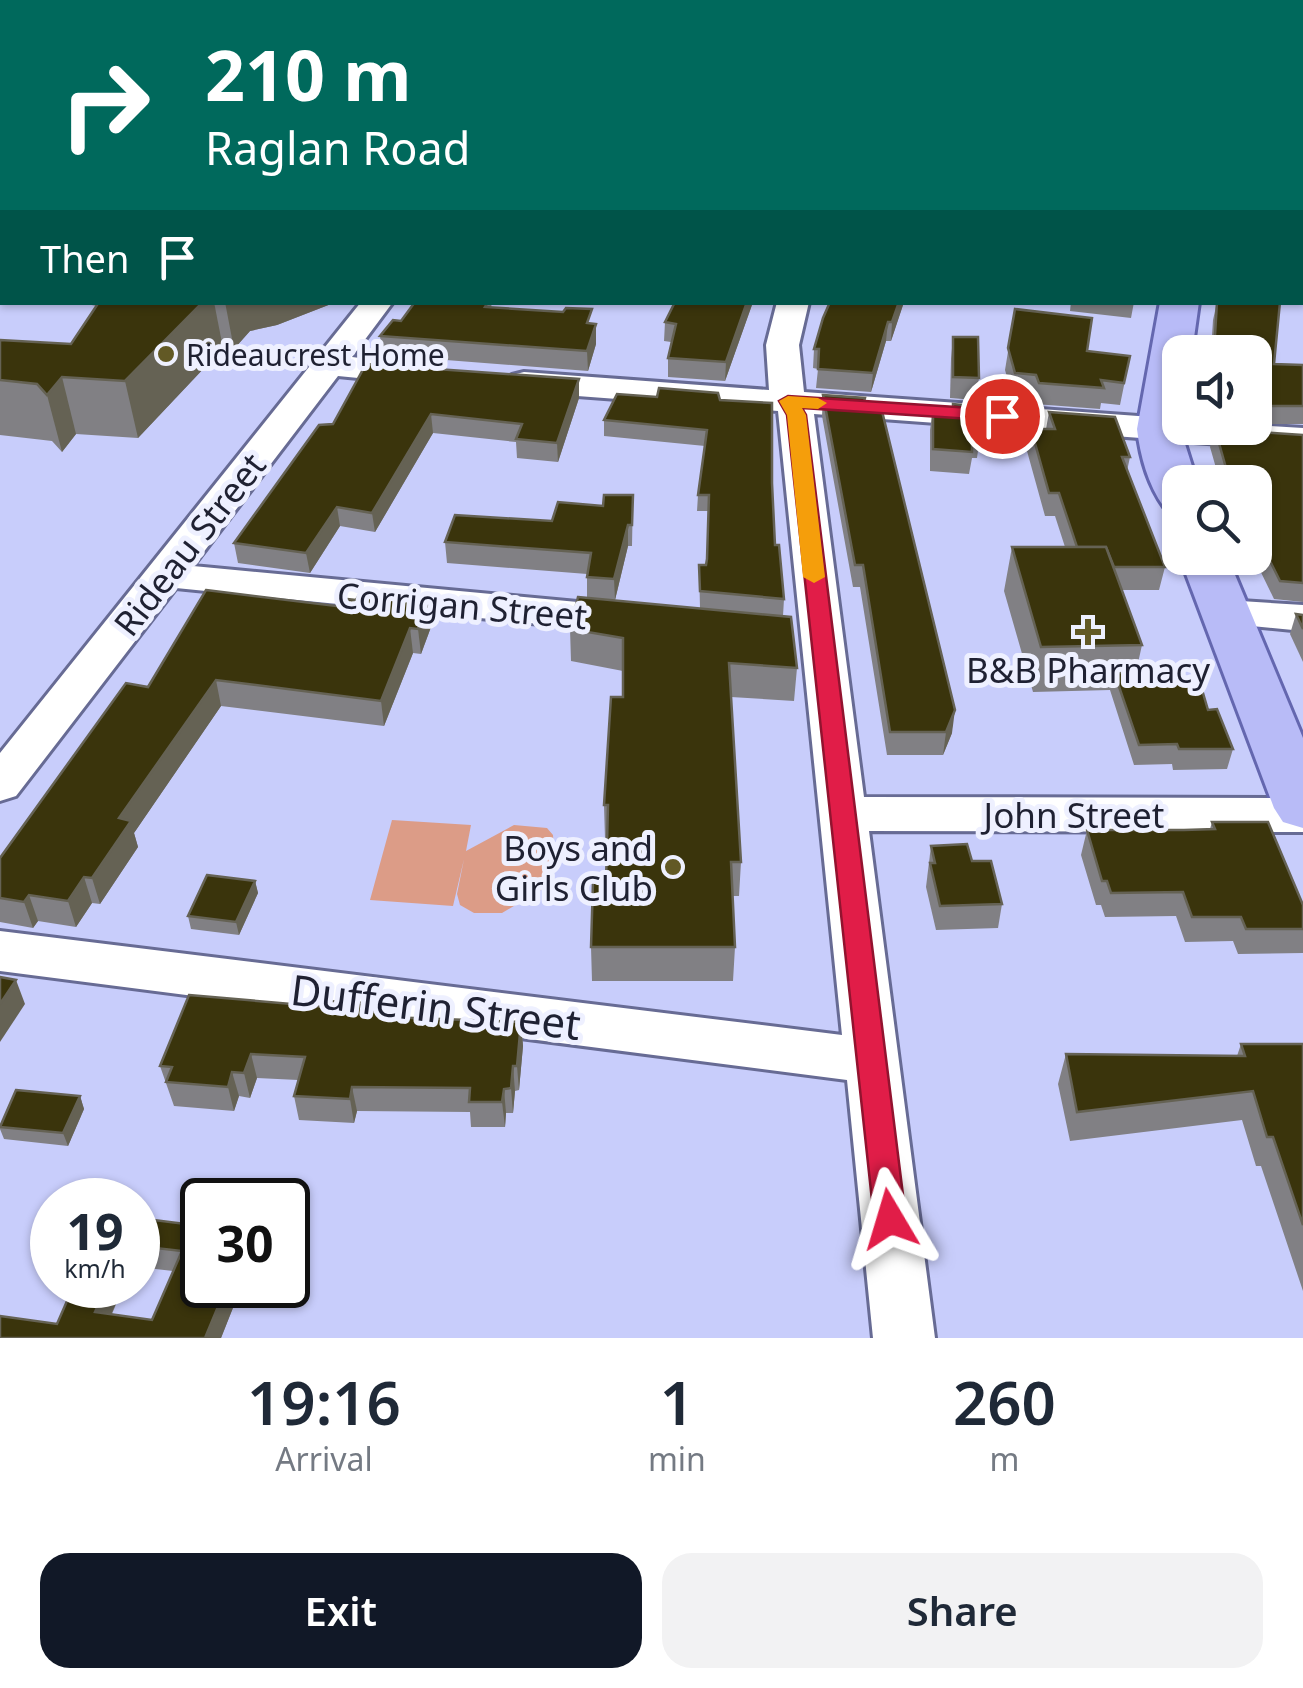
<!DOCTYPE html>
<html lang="en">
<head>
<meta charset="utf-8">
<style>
  :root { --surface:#fff; --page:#f2f2f3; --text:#1f2937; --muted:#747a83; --accent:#111827 }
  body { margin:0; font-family:"Noto Sans",sans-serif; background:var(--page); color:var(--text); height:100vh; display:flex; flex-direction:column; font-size:38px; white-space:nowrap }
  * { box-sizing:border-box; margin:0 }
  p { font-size:32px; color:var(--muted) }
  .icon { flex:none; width:55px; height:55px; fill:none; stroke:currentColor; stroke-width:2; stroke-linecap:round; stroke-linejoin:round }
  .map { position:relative; height:1338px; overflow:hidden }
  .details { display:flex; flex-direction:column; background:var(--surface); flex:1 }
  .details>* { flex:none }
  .top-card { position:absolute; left:0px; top:0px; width:1305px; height:305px; box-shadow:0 2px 8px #0004; background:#00695c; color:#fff; overflow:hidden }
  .controls { position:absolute; left:1162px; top:335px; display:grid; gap:20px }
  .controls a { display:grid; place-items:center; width:110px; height:110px; border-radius:20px; background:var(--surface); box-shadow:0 2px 8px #0004; font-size:50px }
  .speed { position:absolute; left:30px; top:1178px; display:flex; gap:20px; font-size:50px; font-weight:700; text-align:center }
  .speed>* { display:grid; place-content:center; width:130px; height:130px; border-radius:50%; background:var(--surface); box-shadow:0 2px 8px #0004; line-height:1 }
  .speed small { font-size:25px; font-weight:400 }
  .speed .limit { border:5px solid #111; border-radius:15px; background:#fff; color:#111 }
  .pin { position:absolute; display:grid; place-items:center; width:85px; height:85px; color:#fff; margin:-42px; border:5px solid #fff; border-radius:50%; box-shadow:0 2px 10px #0007 }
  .me { position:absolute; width:110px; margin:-55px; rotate:353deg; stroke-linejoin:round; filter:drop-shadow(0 0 8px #0008) }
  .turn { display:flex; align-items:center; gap:35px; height:210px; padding:0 40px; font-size:45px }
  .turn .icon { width:130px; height:130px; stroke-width:2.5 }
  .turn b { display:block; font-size:70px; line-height:85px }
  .then { display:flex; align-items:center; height:95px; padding:0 40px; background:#0003; gap:20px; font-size:38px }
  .eta { display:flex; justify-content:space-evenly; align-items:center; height:170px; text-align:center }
  .eta b { font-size:60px; font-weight:600; line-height:70px }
  .primary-button { display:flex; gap:20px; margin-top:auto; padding:20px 40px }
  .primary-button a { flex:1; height:115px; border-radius:30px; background:var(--accent); color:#fff; font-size:40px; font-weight:600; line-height:115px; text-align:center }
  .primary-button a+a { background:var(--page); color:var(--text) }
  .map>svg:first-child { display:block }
</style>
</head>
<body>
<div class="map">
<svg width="1303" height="1338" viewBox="0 0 1303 1338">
  <rect width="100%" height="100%" fill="#c8cdfb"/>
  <polygon fill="#dc9c87" points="392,820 471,825 466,851 514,825 547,828 553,835 555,871 546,887 502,913 474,913 460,905 457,894 464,859 453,906 370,900"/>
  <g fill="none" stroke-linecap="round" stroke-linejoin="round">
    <defs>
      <g id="minor">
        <polygon points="361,302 393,302 352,357 431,367 436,374 431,381 419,384 338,376 193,566 631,607 646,611 652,620 646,629 631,633 176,588 16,796 0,801 0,753"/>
        <polygon points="777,302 809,302 799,345 804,392 1180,419 1180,428 1255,425 1303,428 1303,450 814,414 864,797 1303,798 1303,832 869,831 935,1338 873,1338 847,1080 0,971 0,931 842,1035 778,411 524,392 512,389 507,382 512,375 524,372 769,390 766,345"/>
        <polygon points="1225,600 1303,605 1303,631 1211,622 1205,613 1211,604"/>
      </g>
      <g id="major">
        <rect x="1253" y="0" width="28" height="2"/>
        <path d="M1160,302H1199L1192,352H1180V428L1197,482H1180V511L1164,507C1148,485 1140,455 1137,429Z"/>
        <polygon points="1180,558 1228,558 1303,738 1303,828 1283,822 1274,808"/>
      </g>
    </defs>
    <use href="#minor" stroke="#676b94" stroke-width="6"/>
    <use href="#major" stroke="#6467af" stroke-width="6"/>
    <use href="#minor" fill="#fff" fill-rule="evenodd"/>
    <use href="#major" fill="#b8bbf7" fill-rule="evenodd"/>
  </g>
  <g fill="#818084">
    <polygon points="75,302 331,302 331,304 277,325 250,331 234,349 223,348 138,438 76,434 62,452 52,441 0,435 0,340 71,344 97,306"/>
    <polygon points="415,302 492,302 491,308 596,324 596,344 588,371 382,355 380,336 401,321"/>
    <polygon points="753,302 725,381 668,377 668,358 671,342 664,341 665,322"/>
    <polygon points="830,302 904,302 891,341 886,341 871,392 816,388 818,369 813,368 814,349"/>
    <polygon points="1071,302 1134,302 1131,318 1070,311"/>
    <polygon points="1217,302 1274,364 1303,365 1303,424 1255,424 1255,352 1211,352 1213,320"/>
    <polygon points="1015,309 1087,351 1130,356 1120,405 1101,403 1100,409 1035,404 1033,396 1012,394 1005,370"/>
    <polygon points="953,337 979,378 976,400 950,398 951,359"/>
    <polygon points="823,395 865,398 864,406 952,733 943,755 887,755 860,587 853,587 822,416"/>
    <polygon points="579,398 558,462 517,458 516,442 433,433 375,532 340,526 310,573 238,563 234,543 319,425"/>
    <polygon points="720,400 772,483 775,545 784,599 783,616 700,608 699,565 706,565 707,560 708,511 697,511 698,495 705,446 604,436 604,420"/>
    <polygon points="933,408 980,436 977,458 972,458 969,474 930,471 930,430"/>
    <polygon points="1049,412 1130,457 1127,471 1165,567 1159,590 1122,590 1142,645 1136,672 1166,682 1208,710 1233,749 1227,769 1173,770 1172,764 1134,765 1110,690 1033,692 1004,591 1012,547 1065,547 1055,516 1045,516 1027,451 1031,429 1046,429"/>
    <polygon points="1215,429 1303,435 1303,602 1274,599 1254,558 1255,558 1255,482 1220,482 1210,447"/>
    <polygon points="633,495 632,546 628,546 615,600 587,598 587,574 447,563 445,542 552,521"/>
    <polygon points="429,602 431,627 421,654 413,653 384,726 221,706 134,833 138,847 100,904 92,903 76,927 38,921 33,928 0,922 0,858 148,687 344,607"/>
    <polygon points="1296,614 1303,615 1303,662 1290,634"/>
    <polygon points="570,629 797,668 794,701 731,697 741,862 739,896 732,896 735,947 733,981 592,981 591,947 606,882 607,838 605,839 604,805 623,697 623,671 571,661"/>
    <polygon points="1212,822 1303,905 1303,953 1238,954 1233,941 1185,942 1176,916 1105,917 1101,905 1096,905 1081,855 1087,830 1210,829"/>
    <polygon points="931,846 972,861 1002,904 998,928 936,930 926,887"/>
    <polygon points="255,881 258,893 239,935 191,929 188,916"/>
    <polygon points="365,1003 367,1012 388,1013 388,1017 521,1022 523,1046 519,1090 515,1091 513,1113 506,1113 505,1127 471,1127 470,1112 357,1111 354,1123 299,1120 294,1096 298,1080 257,1078 250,1098 239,1096 234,1111 174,1106 160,1066 326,1007"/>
    <polygon points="1241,1044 1303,1044 1303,1291 1261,1166 1256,1166 1242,1120 1070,1141 1058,1084 1066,1054 1237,1056"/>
    <polygon points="80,1096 84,1109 68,1146 4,1139 0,1129 0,1124"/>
    <polygon points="138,1218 193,1225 202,1285 242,1285 221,1338 0,1338 57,1324 74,1285 124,1285 112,1314 152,1320 173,1271 138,1267"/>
  </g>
  <g fill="#656254">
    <polygon points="416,0 456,0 452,2 412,2"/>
    <polygon points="572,0 605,0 602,2 569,2"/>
    <polygon points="203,302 214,302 223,348 138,438 125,381"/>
    <polygon points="225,302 331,302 331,304 277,325 250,331 234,349"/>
    <polygon points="747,302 753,302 725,381 726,362"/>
    <polygon points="899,302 904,302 891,341 892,322"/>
    <polygon points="888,322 886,341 871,392 873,373"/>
    <polygon points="596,324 596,344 588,371 587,351"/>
    <polygon points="62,377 76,434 62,452 47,395"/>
    <polygon points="579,379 579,398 558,462 557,443"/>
    <polygon points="431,414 433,433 375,532 372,513"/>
    <polygon points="337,507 340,526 310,573 306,553"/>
    <polygon points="628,525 628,546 615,600 614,579"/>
    <polygon points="429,602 431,627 421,654 418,629"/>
    <polygon points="410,628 413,653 384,726 381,701"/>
    <polygon points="216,680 221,706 134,833 138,847 100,904 92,878 119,818"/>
    <polygon points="955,710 952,733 943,755 946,732"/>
    <polygon points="84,877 92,903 76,927 68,901"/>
    <polygon points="255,881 258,893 239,935 236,922"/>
    <polygon points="29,895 38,921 33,928 24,902"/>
    <polygon points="16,980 25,1004 0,1042 0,1004"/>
    <polygon points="521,1022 523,1046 519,1090 517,1066"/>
    <polygon points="251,1054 257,1078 250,1098 244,1073"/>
    <polygon points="513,1066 515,1091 513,1113 511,1088"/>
    <polygon points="232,1072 239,1096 234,1111 228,1087"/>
    <polygon points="352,1087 357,1111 354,1123 350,1099"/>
    <polygon points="504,1089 506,1113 505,1127 502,1102"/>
    <polygon points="80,1096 84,1109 68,1146 63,1133"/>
    <polygon points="107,1285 124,1285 103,1333 95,1312"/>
    <polygon points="227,1285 242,1285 221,1338 205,1338"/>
  </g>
  <g fill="#3a340c" stroke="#656254" stroke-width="2.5">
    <polygon points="348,0 416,0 412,2 344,2"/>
    <polygon points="529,0 572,0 569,2 526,2"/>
    <polygon points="668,0 924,0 922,2 666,2"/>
    <polygon points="986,0 1066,0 1086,2 984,2"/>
    <polygon points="1172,0 1236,0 1235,2 1172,2"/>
    <polygon points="1303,22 1303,89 1302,89"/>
    <polygon points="99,302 203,302 125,381 62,377 47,395 37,384 0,380 0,340 71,344"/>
    <polygon points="415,302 488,302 485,307 563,312 566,308 592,309 587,323 596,324 587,351 380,336 393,320 401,321"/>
    <polygon points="675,302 747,302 726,362 668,358 676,324 665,322"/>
    <polygon points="830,302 899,302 892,322 888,322 873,373 818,369 819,349 814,349 823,318"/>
    <polygon points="1217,302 1280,302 1274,364 1303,365 1303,406 1255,406 1255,352 1214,352"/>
    <polygon points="1015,309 1092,318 1087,351 1130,356 1124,383 1101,380 1104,388 1039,383 1036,375 1015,373 1008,348"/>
    <polygon points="953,337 978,337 979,378 953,377"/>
    <polygon points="366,364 579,379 557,443 516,439 522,424 431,414 372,513 337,507 306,553 234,543 319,425 333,424"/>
    <polygon points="659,388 718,393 720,400 772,403 772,483 775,545 779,545 784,599 700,591 699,565 706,565 707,559 709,495 698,495 707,430 604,420 617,394 657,397"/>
    <polygon points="823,395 865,398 863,406 881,407 955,710 946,732 890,732 863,565 855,565"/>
    <polygon points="953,404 980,407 980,436 972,436 972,452 933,449 933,408 953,410"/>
    <polygon points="1049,412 1115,417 1130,457 1122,457 1165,567 1114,567 1106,547 1077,547 1059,493 1049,493 1031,429 1055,429"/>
    <polygon points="1215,429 1303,435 1303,583 1280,581 1255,531 1255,482 1230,482"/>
    <polygon points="604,495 633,495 632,525 628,525 614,579 587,577 591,553 445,542 455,515 552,521 558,502 603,506"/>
    <polygon points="1012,547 1106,547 1142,645 1041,647"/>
    <polygon points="206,590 344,607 348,599 356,600 359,595 429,602 418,629 410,628 381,701 216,680 119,818 131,821 92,878 84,877 68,901 29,895 24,902 0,898 0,858 126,683 148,687"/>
    <polygon points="578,597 791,617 797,668 729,663 741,862 731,862 735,947 591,947 593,882 606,882 608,805 604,805 611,697 623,697 623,638 570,629"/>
    <polygon points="1296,614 1303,615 1303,629"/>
    <polygon points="1114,672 1164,673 1166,682 1200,683 1208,710 1217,709 1233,749 1179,749 1177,744 1139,745"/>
    <polygon points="1212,822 1268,822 1303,905 1303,929 1246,929 1241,917 1192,917 1183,892 1111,893 1107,881 1102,881 1087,830 1184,830 1215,829"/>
    <polygon points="967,844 972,861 991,861 1002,904 940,906 930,863 935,863 931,846"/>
    <polygon points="207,875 255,881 236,922 188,916"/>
    <polygon points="0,977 16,980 0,1004"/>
    <polygon points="189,995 326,1007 328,1001 365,1003 364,1011 388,1013 387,1017 521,1022 517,1066 513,1066 511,1088 504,1089 502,1102 469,1102 470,1088 352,1087 350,1099 294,1096 305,1057 251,1054 244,1073 232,1072 228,1087 166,1082 172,1067 160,1066"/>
    <polygon points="1241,1044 1303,1044 1303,1225 1273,1137 1267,1137 1253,1091 1077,1112 1066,1054 1245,1056"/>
    <polygon points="16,1090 80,1096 63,1133 0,1127"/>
    <polygon points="138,1218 193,1225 196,1219 202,1220 202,1285 227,1285 205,1338 0,1338 0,1316 57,1324 74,1285 107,1285 95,1312 152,1320 182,1251 138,1246"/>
  </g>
  <polygon fill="#e11d48" stroke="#92132f" stroke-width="2.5" points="788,396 1002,410 1011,416 1002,421 802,408 806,415 906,1219 901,1229 890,1233 879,1229 874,1219 787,415 779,401"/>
  <polygon fill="#f59e0b" points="788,396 818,398 827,403 818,409 802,408 806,415 825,577 814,583 803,577 787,415 779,401"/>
  <g fill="#625925" stroke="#eef0ff" stroke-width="4">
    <circle cx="166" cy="354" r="10"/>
    <path d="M1083 617h10v10h10v10h-10v10h-10v-10h-10v-10h10z"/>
    <circle cx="673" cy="867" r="10"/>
  </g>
  <g text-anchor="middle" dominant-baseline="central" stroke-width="10" stroke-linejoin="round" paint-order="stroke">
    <g font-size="30" fill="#1f2132" stroke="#eef0ff" text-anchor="start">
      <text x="186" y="354">Rideaucrest Home</text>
    </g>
    <g font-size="35" fill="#1f2132" stroke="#eef0ff">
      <text transform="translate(189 544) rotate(-52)">Rideau Street</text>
      <text transform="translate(462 605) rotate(5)">Corrigan Street</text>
      <text x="1074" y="814">John Street</text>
    </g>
    <g font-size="35" fill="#1f2132" stroke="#eef0ff">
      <text x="1088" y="669">B&amp;B Pharmacy</text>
      <text x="653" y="847" text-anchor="end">Boys and<tspan x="653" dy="40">Girls Club</tspan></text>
    </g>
    <g font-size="42" fill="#1f2132" stroke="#eef0ff">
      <text transform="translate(436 1006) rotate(7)">Dufferin Street</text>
    </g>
  </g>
</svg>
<div class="controls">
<a><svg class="icon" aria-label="sound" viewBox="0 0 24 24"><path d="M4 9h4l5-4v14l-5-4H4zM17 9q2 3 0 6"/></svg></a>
<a><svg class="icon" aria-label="search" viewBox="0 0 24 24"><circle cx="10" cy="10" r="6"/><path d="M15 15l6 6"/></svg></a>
</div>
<div class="speed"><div>19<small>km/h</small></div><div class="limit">30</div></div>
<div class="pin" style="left:1002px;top:416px;background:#d93025"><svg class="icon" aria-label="arrive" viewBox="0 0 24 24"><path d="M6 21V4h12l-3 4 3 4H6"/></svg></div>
<svg class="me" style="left:890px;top:1219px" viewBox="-20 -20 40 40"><path d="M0-17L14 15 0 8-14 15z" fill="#e11d48" stroke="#fff" stroke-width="4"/></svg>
<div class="top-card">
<div class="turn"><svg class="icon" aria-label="right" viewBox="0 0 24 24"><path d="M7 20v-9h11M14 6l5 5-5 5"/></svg><div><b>210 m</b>Raglan Road</div></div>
<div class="then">Then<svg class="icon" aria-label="arrive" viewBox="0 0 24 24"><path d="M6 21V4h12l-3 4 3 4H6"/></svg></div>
</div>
</div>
<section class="details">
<div class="eta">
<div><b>19:16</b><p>Arrival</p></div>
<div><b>1</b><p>min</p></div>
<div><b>260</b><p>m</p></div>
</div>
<div class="primary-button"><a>Exit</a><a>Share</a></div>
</section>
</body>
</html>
